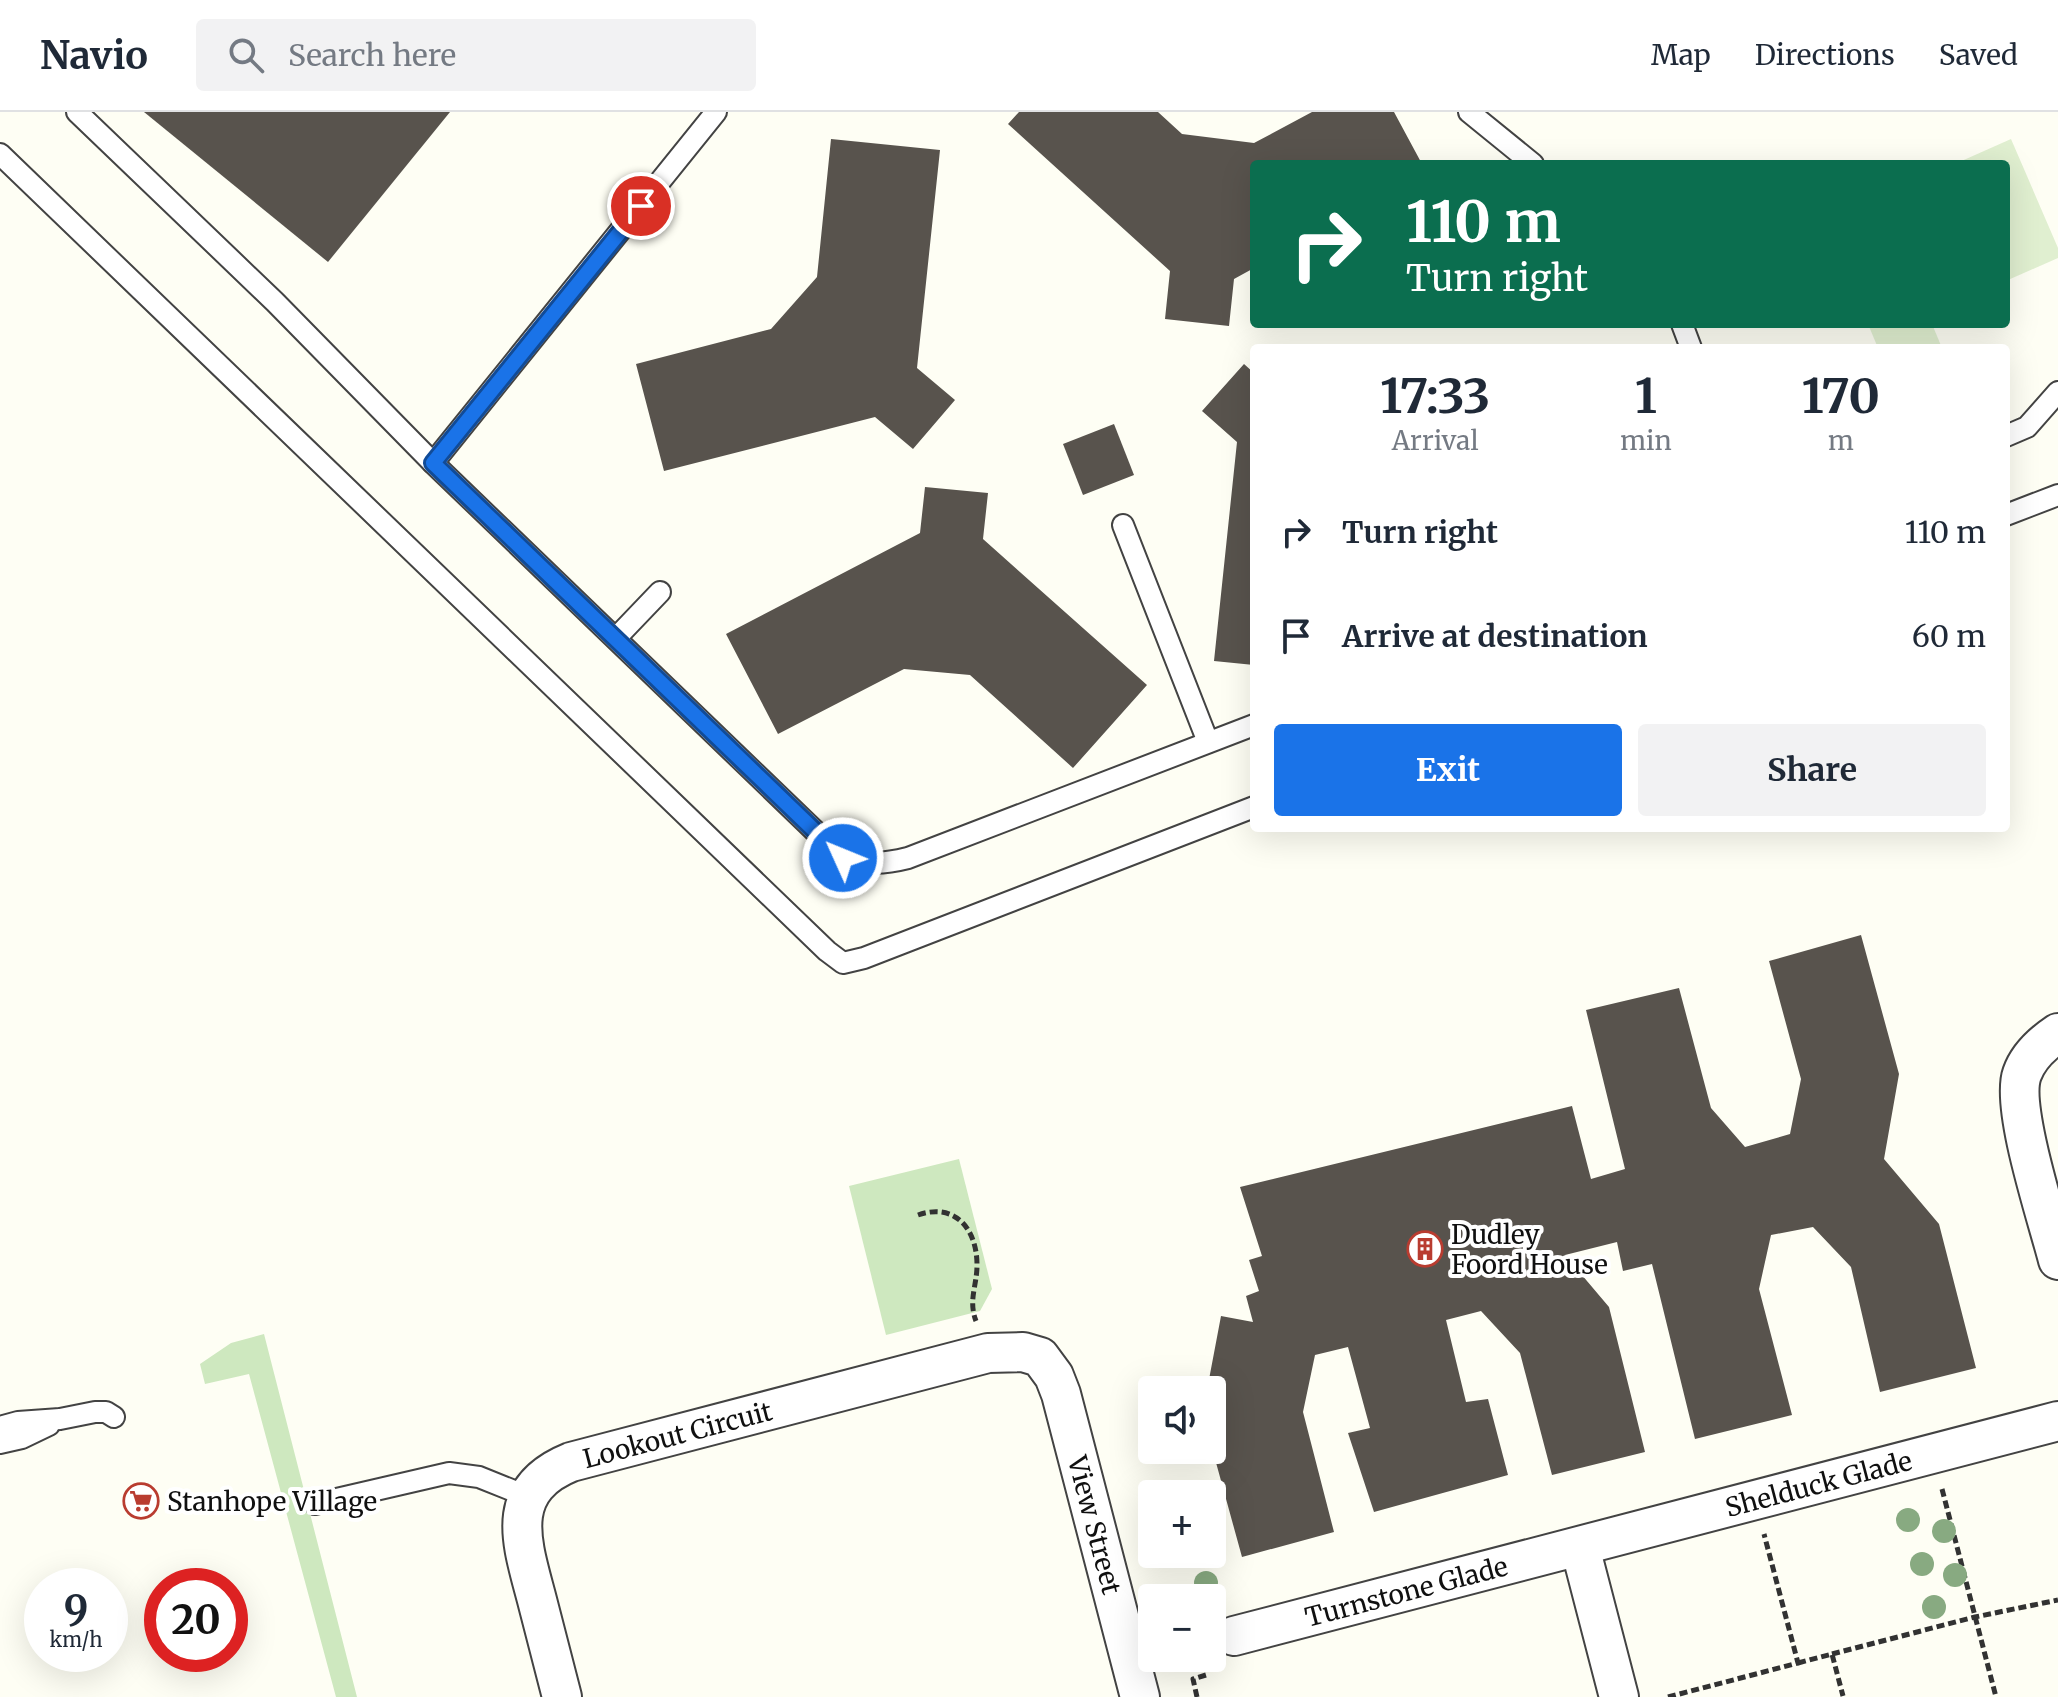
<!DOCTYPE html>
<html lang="en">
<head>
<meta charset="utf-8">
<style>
  :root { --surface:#fff; --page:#f2f2f3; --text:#1f2937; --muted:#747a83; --line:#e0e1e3; --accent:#1a73e8 }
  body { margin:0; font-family:Merriweather,serif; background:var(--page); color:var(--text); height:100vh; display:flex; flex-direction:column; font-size:30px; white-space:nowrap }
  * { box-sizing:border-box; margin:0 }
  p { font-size:26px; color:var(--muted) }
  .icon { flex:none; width:44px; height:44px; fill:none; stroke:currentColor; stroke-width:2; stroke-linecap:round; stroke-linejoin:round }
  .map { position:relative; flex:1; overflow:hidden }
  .drawer { position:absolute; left:1250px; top:232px; width:760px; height:488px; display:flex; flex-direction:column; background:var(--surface); border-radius:8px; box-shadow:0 8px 32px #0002 }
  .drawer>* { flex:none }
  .banner { position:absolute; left:1250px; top:48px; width:760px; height:168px; border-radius:8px; box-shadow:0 8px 32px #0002; background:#0b6e4f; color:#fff; overflow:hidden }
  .tools { position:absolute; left:1138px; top:1264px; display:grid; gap:16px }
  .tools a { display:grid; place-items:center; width:88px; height:88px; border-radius:8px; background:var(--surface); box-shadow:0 8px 32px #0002; font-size:40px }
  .speed { position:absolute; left:24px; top:1456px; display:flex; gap:16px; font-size:40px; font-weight:700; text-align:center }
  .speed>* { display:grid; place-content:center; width:104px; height:104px; border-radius:50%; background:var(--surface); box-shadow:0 8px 32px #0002; line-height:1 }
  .speed small { font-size:20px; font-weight:400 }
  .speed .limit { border:12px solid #d22; background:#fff; color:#111 }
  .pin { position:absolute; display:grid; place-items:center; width:68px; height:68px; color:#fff; margin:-34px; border:4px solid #fff; border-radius:50%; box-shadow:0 2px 8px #0007 }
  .me { position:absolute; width:88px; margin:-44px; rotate:314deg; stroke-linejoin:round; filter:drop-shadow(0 0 6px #0008) }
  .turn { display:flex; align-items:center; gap:28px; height:168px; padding:0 24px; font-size:36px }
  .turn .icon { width:104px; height:104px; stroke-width:2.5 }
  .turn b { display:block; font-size:56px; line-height:68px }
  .eta { display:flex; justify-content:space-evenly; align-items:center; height:136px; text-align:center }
  .eta b { font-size:48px; font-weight:700; line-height:56px }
  .button { display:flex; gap:16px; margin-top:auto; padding:16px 24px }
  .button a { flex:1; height:92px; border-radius:8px; background:var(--accent); color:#fff; font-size:32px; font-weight:700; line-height:92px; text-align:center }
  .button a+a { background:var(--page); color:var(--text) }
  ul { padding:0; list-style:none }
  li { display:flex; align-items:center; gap:24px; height:104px; padding:0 24px }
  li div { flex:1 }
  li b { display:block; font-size:30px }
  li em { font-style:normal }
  header { display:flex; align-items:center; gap:48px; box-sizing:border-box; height:112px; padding:0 40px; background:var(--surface); border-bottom:2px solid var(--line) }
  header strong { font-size:38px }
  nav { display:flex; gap:44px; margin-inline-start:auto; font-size:28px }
  .search { width:560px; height:72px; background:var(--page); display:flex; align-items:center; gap:20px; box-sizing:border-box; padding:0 28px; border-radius:8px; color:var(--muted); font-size:30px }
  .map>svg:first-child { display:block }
</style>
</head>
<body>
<header>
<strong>Navio</strong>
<div class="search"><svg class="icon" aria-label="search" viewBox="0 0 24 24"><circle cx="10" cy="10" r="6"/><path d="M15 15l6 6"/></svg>Search here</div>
<nav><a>Map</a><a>Directions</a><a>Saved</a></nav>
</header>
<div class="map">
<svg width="2058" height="1585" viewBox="0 0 2058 1585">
  <rect width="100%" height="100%" fill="#fefef4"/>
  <g fill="#cee8bf">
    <polygon points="959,1047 992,1177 980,1199 886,1223 849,1074"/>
    <polygon points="264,1222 357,1585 336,1585 249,1262 205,1272 200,1252 231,1231"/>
  </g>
  <g fill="#e0efd0">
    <polygon points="2011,27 2058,136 2058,146 2008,168 2006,52 1957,51"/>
    <polygon points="1868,212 1932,212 1942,236 1878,236"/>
  </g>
  <g fill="#58534d">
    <polygon points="144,0 450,0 328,150"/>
    <polygon points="1019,0 1158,0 1182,22 1254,31 1312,0 1394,0 1422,52 1254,52 1254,156 1234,167 1229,214 1165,207 1170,159 1008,12"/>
    <polygon points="831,27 940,38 917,256 955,288 913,337 875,305 664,359 636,252 771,217 817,165"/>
    <polygon points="1244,252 1254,261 1254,553 1214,549 1237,330 1202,299"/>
    <polygon points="1114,312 1134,363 1083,383 1063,332"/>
    <polygon points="925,375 988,381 983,427 1147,573 1073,656 970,563 904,557 778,622 726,522 920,421"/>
    <polygon points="1861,823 1899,962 1884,1047 1939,1112 1976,1256 1880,1280 1851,1155 1813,1115 1771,1123 1759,1177 1792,1303 1695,1327 1652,1152 1623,1159 1617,1130 1565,1143 1609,1195 1645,1340 1552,1363 1520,1241 1481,1199 1446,1208 1466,1290 1488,1287 1508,1363 1374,1400 1348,1321 1370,1316 1348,1235 1315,1243 1303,1300 1334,1420 1242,1445 1212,1336 1212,1278 1207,1278 1221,1204 1253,1210 1246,1184 1259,1179 1249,1148 1262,1144 1240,1075 1572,994 1591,1067 1625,1057 1586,898 1679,876 1711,996 1745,1035 1790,1022 1801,967 1769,849"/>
  </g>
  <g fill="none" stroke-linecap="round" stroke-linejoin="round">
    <defs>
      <g id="lane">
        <path d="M77,0L275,190L433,351L843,746C867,753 884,752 908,746L1254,613"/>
        <polyline points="1469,0 1533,52"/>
        <polyline points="0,42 827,839 843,851 864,846 1254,695"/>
        <polyline points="1682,212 1691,236"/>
        <polyline points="2006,324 2027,315 2058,280"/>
        <polyline points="433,351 716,0"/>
        <polyline points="2006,403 2058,383"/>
        <polyline points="1123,413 1208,630"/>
        <polyline points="616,526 660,480"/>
        <polyline points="0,1315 18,1310 60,1307 95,1300 106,1300 114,1305"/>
        <polyline points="0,1331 22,1326 49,1313"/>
        <polyline points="315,1392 449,1361 479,1365 529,1385"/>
      </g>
      <g id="street">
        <path d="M2058,921C2043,931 2028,945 2022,962C2010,995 2048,1109 2058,1148"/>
        <polyline points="1580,1435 1619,1585"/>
        <path id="s1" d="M1234,1524L2058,1309"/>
        <path id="s2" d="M562,1585C554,1553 545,1520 537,1488C522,1431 502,1378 571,1350L988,1241L1023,1240L1040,1245L1054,1264L1061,1282L1140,1585"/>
      </g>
    </defs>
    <use href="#lane" stroke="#434343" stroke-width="24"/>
    <use href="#street" stroke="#434343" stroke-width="42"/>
    <g stroke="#323232" stroke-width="5" stroke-dasharray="8 4" stroke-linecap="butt">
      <path d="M918,1103C955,1090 977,1117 977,1153C977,1174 968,1188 976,1209"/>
      <polyline points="1942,1377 1996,1585"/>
      <polyline points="1832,1542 1975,1505 2058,1488"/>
      <polyline points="1798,1551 1832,1542 1843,1584"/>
      <polyline points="1197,1585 1193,1567 1206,1563 1204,1557 1216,1554"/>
      <polyline points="1668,1585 1798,1551 1764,1422"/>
    </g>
    <use href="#lane" stroke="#fff" stroke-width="20"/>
    <use href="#street" stroke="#fff" stroke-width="38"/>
  </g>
  <g fill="#88aa81">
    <circle cx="1908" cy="1408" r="12"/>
    <circle cx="1944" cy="1419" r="12"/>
    <circle cx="1922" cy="1452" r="12"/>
    <circle cx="1955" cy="1463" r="12"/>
    <circle cx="1206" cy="1471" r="12"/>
    <circle cx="1934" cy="1495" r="12"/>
  </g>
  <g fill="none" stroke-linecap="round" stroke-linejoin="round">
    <defs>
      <polyline id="route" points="641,94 433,351 843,746"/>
    </defs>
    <use href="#route" stroke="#114b97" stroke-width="20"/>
    <use href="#route" stroke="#1a73e8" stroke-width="14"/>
  </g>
  <defs>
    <symbol id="building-ring" viewBox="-11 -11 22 22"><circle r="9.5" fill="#fff" stroke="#b93c30" stroke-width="1.5"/><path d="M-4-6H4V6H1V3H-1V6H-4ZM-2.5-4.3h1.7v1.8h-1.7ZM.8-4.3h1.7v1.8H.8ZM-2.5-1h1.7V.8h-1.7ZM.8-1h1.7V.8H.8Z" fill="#b93c30"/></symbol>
    <symbol id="supermarket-ring" viewBox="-11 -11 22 22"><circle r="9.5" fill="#fff" stroke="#b93c30" stroke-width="1.5"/><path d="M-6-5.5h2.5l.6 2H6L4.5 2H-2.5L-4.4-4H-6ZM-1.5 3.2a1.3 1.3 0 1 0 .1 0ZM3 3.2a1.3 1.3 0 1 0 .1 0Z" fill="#b93c30"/></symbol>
  </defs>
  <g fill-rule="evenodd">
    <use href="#building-ring" x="1405" y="1117" width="40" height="40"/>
    <use href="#supermarket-ring" x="121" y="1369" width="40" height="40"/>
  </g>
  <g text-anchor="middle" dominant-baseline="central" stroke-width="8" stroke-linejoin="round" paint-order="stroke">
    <g font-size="26" fill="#101010" stroke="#fff" text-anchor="start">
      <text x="1451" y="1122">Dudley<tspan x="1451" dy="30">Foord House</tspan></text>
      <text x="167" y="1389">Stanhope Village</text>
    </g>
    <g font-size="26" fill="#101010" stroke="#fff">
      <text stroke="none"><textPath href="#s2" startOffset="372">Lookout Circuit</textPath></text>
      <text stroke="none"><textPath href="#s1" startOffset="604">Shelduck Glade</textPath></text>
      <text stroke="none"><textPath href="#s2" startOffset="924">View Street</textPath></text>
      <text stroke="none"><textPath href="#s1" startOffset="178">Turnstone Glade</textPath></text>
    </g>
  </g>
</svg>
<div class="tools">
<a><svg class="icon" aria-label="sound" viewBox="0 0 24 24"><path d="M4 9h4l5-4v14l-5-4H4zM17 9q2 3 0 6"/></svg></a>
<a>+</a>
<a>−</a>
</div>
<div class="speed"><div>9<small>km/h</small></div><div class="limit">20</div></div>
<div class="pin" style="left:641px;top:94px;background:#d93025"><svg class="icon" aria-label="arrive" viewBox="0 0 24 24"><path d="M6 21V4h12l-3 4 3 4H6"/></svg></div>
<svg class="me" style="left:843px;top:746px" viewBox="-20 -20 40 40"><circle r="17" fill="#1a73e8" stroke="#fff" stroke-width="3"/><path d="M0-11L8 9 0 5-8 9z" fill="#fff"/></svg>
<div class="banner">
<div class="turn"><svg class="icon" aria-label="right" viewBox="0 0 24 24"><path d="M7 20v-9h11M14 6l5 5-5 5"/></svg><div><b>110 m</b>Turn right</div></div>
</div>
<section class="drawer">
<div class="eta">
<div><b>17:33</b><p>Arrival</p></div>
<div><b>1</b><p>min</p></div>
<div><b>170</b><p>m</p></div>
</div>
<ul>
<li><svg class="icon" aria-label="right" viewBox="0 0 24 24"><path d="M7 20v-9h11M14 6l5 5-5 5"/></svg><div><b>Turn right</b></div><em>110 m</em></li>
<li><svg class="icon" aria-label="arrive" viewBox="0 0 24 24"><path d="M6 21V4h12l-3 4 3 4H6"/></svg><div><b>Arrive at destination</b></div><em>60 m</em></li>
</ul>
<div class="button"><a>Exit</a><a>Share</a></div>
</section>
</div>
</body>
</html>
